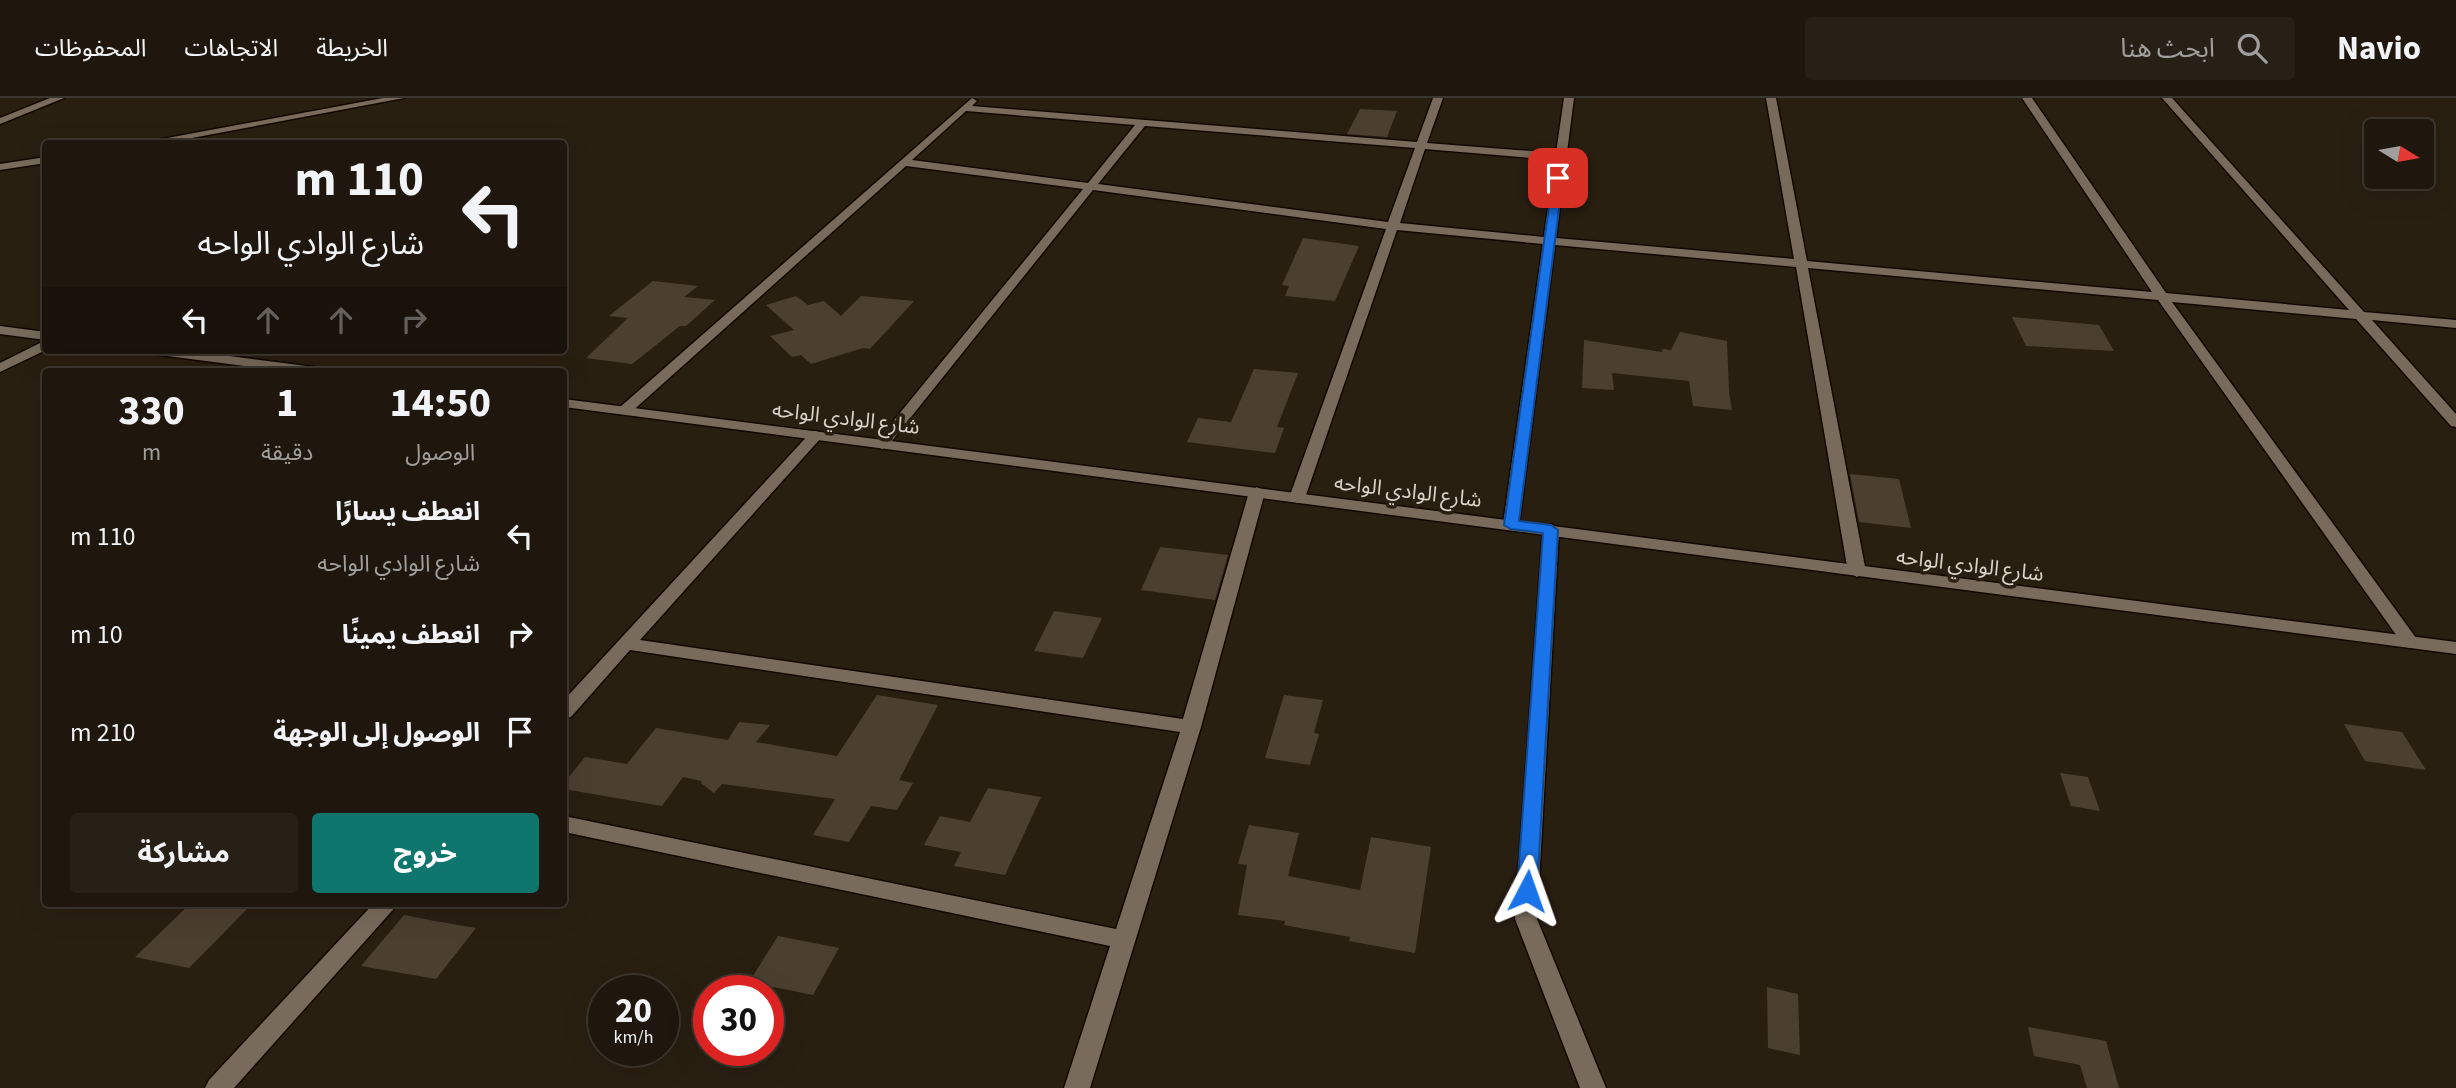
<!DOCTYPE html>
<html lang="ar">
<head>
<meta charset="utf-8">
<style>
  :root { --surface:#1f170d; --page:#272016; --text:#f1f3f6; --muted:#a19f9d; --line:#3c362e; --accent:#0f766e }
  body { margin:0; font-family:"Source Sans 3","Noto Sans Arabic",sans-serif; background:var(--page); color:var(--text); direction:rtl; height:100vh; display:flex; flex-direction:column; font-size:26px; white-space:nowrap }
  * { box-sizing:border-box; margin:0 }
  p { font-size:23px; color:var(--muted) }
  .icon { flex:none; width:38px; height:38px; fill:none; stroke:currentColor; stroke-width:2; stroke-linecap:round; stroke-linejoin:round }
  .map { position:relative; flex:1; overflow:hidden; direction:ltr }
  .side { position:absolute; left:42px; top:270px; width:525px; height:539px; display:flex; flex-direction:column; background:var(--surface); border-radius:7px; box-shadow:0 7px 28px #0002,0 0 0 2px var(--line); direction:rtl }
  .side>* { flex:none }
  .hud { position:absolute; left:42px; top:42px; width:525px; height:214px; border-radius:7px; box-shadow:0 7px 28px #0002,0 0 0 2px var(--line); direction:rtl; background:#1f170d; color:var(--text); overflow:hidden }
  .needle { width:46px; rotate:101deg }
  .fabs { position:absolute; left:2364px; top:21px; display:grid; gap:14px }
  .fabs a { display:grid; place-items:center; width:70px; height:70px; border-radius:7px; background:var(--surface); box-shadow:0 7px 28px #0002,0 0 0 2px var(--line); font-size:35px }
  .speed { position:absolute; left:588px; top:877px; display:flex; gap:14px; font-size:35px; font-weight:700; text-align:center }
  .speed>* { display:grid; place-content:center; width:91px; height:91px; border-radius:50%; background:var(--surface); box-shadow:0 7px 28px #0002,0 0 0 2px var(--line); line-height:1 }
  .speed small { font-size:18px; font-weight:400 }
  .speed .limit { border:10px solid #d22; background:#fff; color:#111 }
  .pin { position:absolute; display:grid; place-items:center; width:60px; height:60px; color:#fff; margin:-30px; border-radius:14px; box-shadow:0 4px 10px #0006 }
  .me { position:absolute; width:77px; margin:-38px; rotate:4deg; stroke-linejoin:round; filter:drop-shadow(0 0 5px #0008) }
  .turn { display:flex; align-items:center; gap:24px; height:147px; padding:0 28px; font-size:32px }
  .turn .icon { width:91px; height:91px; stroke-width:2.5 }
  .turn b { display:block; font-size:49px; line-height:60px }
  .lanes { display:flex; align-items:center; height:66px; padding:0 28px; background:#0003; justify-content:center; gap:35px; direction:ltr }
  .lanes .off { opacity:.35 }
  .eta { display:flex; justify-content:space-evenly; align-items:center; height:119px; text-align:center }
  .eta b { font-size:42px; font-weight:700; line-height:49px }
  .primary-button { display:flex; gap:14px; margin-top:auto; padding:14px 28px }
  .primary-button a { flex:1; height:80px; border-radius:7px; background:var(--accent); color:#fff; font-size:28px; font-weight:700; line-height:80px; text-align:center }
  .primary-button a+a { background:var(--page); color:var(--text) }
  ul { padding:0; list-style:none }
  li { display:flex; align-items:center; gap:21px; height:98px; padding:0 28px }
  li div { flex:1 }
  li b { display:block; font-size:26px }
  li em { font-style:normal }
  header { display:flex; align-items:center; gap:42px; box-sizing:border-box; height:98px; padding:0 35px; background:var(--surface); border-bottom:2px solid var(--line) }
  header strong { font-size:33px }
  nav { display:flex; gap:38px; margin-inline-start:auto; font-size:24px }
  .search { width:490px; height:63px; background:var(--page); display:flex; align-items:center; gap:18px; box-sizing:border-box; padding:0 24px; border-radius:7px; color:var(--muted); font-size:26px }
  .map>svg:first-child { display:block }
</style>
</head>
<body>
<header>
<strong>Navio</strong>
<div class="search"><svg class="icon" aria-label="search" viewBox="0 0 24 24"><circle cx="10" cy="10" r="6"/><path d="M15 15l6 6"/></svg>ابحث هنا</div>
<nav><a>الخريطة</a><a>الاتجاهات</a><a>المحفوظات</a></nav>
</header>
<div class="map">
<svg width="2456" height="990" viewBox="0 0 2456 990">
  <rect width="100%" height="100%" fill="#291f11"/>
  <g fill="#4b3f30">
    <polygon points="1360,11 1397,13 1387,39 1347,36"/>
    <polygon points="1303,140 1359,148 1335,203 1285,198 1289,188 1282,187"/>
    <polygon points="653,183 698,188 684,199 715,202 686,228 680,228 632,266 586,260 628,220 609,218"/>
    <polygon points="796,198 808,207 824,203 841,218 861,198 914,203 870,251 863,250 811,266 801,257 792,259 770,238 794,232 766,207"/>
    <polygon points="2012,219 2099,227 2114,253 2026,248"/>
    <polygon points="1680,234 1727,243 1729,294 1732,312 1693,308 1689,283 1612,275 1614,292 1582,290 1584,242 1662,254 1662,251 1671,252"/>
    <polygon points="1254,271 1298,275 1277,329 1284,330 1275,355 1187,344 1198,320 1231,324"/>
    <polygon points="1850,376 1899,381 1911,430 1859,424"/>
    <polygon points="1160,449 1228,457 1215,502 1141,492"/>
    <polygon points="1054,513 1102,520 1083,560 1034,553"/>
    <polygon points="877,597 938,607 899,682 913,685 897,712 871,708 849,744 813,737 835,701 722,686 714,695 701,685 702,683 683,679 662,708 564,691 564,685 585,659 627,666 656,630 728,642 739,624 770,627 756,644 837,658"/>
    <polygon points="1284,597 1323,602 1314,635 1319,636 1310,667 1265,660"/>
    <polygon points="2344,626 2402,634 2426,672 2365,663"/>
    <polygon points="2060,675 2088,679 2100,713 2071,708"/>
    <polygon points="988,690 1041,699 1005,777 954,768 961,754 924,747 940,718 970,724"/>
    <polygon points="1249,727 1299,735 1288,778 1360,792 1371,739 1431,749 1415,855 1349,843 1350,839 1284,827 1285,823 1238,817 1247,767 1238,766"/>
    <polygon points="191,805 221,805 248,810 189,870 135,859"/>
    <polygon points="404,817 435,823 476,830 436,881 361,868"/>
    <polygon points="778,838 839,850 813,897 749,884"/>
    <polygon points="1767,889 1798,896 1800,957 1768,950"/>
    <polygon points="2028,929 2106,943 2119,990 2087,990 2080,967 2034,958"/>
  </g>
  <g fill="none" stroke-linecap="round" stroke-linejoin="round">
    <defs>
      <g id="street">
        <polygon points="50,0 64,0 0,26 0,20"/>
        <polygon points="383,0 404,0 160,46 135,46"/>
        <path d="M972,0L977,3L972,8L1417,44L1433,0H1443L1427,45L1556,55L1564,0H1574L1556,140L1794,161L1766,0H1776L1807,163L2152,194L2022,0H2032L2166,195L2349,212L2162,0H2172L2364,214L2456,222V230L2372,222L2456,316V329L2451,328L2356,221L2172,204L2419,544L2410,550L2404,548L2158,202L1808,170L1866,474L1857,479L1848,474L1796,169L1555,147L1519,427L1511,432L1503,427L1543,146L1397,132L1305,400L1297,405L1289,400L1386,131L1093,92L887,349L882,351L874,346L877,343L1083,91L906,68L629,316H619L617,313L619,310ZM966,13L1135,27L1088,85L912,62ZM1145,28L1415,50L1388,124L1098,86ZM1425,51L1555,62L1544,139L1400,125Z"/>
        <polygon points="46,59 46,65 0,72 0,66"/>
        <polygon points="46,242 46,252 0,274 0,265"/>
        <polygon points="816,333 823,337 821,340 640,542 1183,621 1249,394 1257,389 1265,394 1201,629 1090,990 1064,990 1110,848 564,734 564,718 1116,831 1180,634 630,552 571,619 564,620 564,602 811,334"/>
        <polygon points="1551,426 1559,431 1537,821 1606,990 1580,990 1515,821 1543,431"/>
        <polygon points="374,805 399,805 234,990 205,990 209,982"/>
      </g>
      <g id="secondary">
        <polygon points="0,228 46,234 46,242 0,236"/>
        <polygon points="145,252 184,252 314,269 321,273 282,273 152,256"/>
        <polygon points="564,301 2456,544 2456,556 564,309"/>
      </g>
    </defs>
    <use href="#street" stroke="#120800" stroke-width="3"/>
    <use href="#secondary" stroke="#120800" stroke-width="3"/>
    <use href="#street" fill="#786b5b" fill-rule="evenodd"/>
    <use href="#secondary" fill="#786b5b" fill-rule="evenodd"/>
  </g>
  <polygon fill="#1a73e8" stroke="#114b97" stroke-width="2" points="1558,77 1563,80 1519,423 1551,427 1558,432 1537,793 1534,799 1527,801 1520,799 1517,793 1543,435 1511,431 1504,427 1553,80"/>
  <g text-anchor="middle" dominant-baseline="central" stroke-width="7" stroke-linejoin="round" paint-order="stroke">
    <g font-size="21" fill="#dad3ca" stroke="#291f11">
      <text transform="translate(846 320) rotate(7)">شارع الوادي الواحه</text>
      <text transform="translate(1408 393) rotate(7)">شارع الوادي الواحه</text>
      <text transform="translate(1970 467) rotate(7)">شارع الوادي الواحه</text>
    </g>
  </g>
</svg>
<div class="fabs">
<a><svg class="needle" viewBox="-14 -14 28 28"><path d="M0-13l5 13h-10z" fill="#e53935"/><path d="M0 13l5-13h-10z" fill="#a19f9d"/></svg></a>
</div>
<div class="speed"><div>20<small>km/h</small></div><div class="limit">30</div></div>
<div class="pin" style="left:1558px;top:80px;background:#d93025"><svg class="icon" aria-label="arrive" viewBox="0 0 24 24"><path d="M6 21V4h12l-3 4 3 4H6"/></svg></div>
<svg class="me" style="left:1527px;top:793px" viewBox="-20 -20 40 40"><path d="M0-17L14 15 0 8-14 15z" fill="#1a73e8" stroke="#fff" stroke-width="4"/></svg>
<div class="hud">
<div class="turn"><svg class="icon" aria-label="left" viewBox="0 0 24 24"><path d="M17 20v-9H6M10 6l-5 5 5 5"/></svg><div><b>110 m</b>شارع الوادي الواحه</div></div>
<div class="lanes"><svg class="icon" aria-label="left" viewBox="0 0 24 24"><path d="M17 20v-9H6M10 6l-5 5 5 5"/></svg><svg class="icon off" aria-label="ahead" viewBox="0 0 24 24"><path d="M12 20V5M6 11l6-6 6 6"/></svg><svg class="icon off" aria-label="ahead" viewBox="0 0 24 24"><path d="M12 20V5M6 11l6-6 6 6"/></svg><svg class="icon off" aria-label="right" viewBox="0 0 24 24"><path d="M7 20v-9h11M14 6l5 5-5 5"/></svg></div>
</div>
<section class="side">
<div class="eta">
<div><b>14:50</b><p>الوصول</p></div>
<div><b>1</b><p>دقيقة</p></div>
<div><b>330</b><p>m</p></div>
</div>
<ul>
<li><svg class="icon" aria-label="left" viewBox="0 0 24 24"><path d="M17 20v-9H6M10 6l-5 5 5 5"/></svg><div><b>انعطف يسارًا</b><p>شارع الوادي الواحه</p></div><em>110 m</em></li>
<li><svg class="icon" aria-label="right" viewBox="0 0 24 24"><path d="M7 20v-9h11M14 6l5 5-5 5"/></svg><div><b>انعطف يمينًا</b></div><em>10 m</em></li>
<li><svg class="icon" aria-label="arrive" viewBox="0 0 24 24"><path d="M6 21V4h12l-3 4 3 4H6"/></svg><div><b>الوصول إلى الوجهة</b></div><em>210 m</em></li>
</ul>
<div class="primary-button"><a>خروج</a><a>مشاركة</a></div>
</section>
</div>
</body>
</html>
